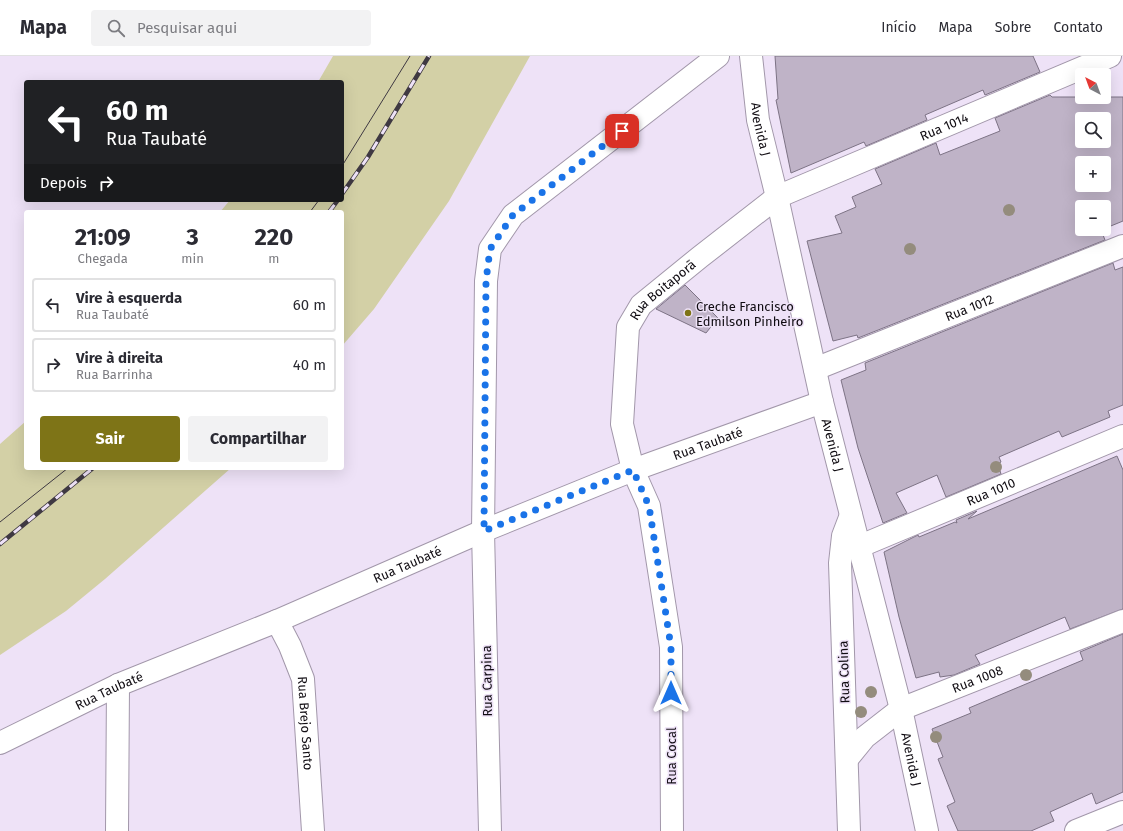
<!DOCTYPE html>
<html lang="pt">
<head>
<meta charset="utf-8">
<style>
  :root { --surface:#fff; --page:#f2f2f3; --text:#2b2b33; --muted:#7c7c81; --line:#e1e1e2; --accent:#7e7417 }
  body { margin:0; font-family:"Fira Sans",sans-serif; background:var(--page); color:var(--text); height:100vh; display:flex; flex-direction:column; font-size:15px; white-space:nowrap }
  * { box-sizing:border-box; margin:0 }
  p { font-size:13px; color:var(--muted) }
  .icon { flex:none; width:22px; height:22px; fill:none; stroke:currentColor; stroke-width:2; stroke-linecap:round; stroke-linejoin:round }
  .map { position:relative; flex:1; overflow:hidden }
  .details { position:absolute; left:24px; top:154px; width:320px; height:260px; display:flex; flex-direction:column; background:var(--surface); border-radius:4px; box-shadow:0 4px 16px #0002 }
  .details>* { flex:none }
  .banner { position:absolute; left:24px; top:24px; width:320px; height:122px; border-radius:4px; box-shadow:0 4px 16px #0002; background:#202124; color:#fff; overflow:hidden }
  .needle { width:26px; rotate:319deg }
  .tools { position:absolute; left:1075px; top:12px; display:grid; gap:8px }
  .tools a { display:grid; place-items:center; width:36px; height:36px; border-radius:4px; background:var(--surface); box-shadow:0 4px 16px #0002; font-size:20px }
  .pin { position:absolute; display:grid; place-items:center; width:34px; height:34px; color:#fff; margin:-17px; border-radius:8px; box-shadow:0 2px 6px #0006 }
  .me { position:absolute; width:44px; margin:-22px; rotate:0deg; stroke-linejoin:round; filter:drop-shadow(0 0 3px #0008) }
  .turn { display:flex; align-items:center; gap:14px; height:84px; padding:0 16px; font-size:18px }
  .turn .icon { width:52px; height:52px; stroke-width:2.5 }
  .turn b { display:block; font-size:28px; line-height:34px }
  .then { display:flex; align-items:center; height:38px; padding:0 16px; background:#0003; gap:8px; font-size:15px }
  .eta { display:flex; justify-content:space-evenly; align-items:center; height:68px; text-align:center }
  .eta b { font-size:24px; font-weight:700; line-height:28px }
  .action { display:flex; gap:8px; margin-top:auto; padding:8px 16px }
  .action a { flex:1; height:46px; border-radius:4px; background:var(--accent); color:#fff; font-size:16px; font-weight:700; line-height:46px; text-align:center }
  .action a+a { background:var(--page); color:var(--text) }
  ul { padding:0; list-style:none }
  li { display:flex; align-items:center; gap:12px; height:54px; margin:0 8px 6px; padding:0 8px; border:2px solid var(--line); border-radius:4px }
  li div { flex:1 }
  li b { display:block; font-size:15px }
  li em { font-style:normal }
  header { display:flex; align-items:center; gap:24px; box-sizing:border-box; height:56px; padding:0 20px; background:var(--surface); border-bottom:1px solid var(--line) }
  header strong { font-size:19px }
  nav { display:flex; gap:22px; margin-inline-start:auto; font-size:14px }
  .search { width:280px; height:36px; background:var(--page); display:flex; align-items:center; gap:10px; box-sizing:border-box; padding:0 14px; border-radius:4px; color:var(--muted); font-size:15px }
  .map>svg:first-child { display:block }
</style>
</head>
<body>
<header>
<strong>Mapa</strong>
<div class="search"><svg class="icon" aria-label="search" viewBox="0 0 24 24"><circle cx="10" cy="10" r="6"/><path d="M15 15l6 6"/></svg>Pesquisar aqui</div>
<nav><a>Início</a><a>Mapa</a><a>Sobre</a><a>Contato</a></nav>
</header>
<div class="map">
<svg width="1123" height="775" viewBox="0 0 1123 775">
  <rect width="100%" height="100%" fill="#eee2f7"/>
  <g fill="#d3d0a6">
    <polygon points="333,0 530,0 449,145 374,253 342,290 342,156 220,156 230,144 342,144 342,26 318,26"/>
    <polygon points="26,365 26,412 231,412 105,523 66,555 0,599 0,388"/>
  </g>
  <g fill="#bfb3c7" stroke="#7d7385" fill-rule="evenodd">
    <polygon points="775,0 1033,0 1040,16 985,39 983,34 925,59 927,64 866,90 864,86 791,117 776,44 778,43"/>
    <path d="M1050,39L1052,41H1123V165L1101,174L1105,184L858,282L857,279L833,285L807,185L842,177L835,160L856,151L852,141L882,128L875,113L936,87L940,99L1000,75L995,62ZM1082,63H1104V85H1082ZM1082,107H1104V129H1082ZM1082,151H1104V173H1082Z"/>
    <polygon points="1113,207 1115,214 1123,211 1123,349 1108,355 1110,361 1062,381 1059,375 999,401 1001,406 998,408 1001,418 946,441 937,419 896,437 907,457 883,467 858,392 841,324 866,314 865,307"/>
    <polygon points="685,229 718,262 706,277 656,253"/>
    <polygon points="1117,400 1123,414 1123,553 1070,573 1065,561 975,599 980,608 954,619 940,621 939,616 916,622 899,561 884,496 918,479 919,481 955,466 957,467 956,464 977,455 968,463"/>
    <polygon points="1123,578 1123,736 1096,748 1092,737 1050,756 1054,765 1031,775 958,775 947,750 955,746 938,703 943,701 932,673 971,657 969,652 1083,604 1080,596"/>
  </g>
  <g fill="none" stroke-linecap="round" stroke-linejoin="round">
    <defs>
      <g id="minor">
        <path id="s1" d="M815,313L1123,190"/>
        <path id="s2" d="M858,491L1123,380"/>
        <path id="s3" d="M277,565L290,590L303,623L313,775"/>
        <path id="s4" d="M0,687L118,629L277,565L483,475L633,414L822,346"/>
        <path id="s5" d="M847,703L865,681L901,653L1123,565"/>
        <polyline points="117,775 118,629"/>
        <polyline points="490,775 483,475 486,225 490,193 513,159 718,0"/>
        <path id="s6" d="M672,775L671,591L649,450L633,414L622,368L628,271L641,249L700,201L777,141L1110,0"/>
        <polyline points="849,775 840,507 843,480 851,459"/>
        <polyline points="1076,775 1123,756"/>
      </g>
      <g id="tertiary">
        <path id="s7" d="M751,0L758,64L777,141L822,346L901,653L927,775"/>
      </g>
    </defs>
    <use href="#minor" stroke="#a297aa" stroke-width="24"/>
    <use href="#tertiary" stroke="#a297aa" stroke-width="24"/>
    <use href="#minor" stroke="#fff" stroke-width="22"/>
    <use href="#tertiary" stroke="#fff" stroke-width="22"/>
    <g stroke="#3f3942" stroke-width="1">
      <polyline points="342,110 410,0"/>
      <polyline points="310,156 319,144"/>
      <polyline points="0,466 68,412"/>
    </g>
    <defs>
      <g id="rail">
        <polyline points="342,138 368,101 429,0"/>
        <polyline points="329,156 338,144"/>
        <polyline points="0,488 93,412"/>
      </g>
    </defs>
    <use href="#rail" stroke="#3f3942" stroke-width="4.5"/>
    <use href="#rail" stroke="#eee2f7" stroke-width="3" stroke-dasharray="9" stroke-linecap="butt"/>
  </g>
  <g fill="#948c7d">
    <circle cx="1009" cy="154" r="6"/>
    <circle cx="910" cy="193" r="6"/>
    <circle cx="996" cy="411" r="6"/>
    <circle cx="1026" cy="619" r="6"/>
    <circle cx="871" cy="636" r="6"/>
    <circle cx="861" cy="656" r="6"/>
    <circle cx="936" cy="681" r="6"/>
  </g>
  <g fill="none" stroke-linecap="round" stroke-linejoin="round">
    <polyline stroke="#1a73e8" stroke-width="7" stroke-dasharray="0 12.6" points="622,75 513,159 490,193 486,225 484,475 633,414 649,450 671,591 671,637"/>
  </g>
  <circle fill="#7e7417" stroke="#eee2f7" stroke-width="1.5" cx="688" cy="257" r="4"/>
  <g text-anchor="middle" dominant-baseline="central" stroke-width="3" stroke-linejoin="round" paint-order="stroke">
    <g font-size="13" fill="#100c12" stroke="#eee2f7">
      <text stroke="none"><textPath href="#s6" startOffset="891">Rua 1014</textPath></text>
      <text stroke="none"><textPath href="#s7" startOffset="74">Avenida J</textPath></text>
      <text stroke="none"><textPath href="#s6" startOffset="562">Rua Boitaporã</textPath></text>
      <text stroke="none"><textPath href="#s1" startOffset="166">Rua 1012</textPath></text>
      <text stroke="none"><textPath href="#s4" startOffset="769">Rua Taubaté</textPath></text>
      <text stroke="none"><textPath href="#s7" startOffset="398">Avenida J</textPath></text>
      <text stroke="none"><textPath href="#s2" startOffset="144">Rua 1010</textPath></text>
      <text stroke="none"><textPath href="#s4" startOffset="445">Rua Taubaté</textPath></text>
      <text transform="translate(844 616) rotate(-92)">Rua Colina</text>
      <text stroke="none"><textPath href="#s5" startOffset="156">Rua 1008</textPath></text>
      <text transform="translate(487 625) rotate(-91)">Rua Carpina</text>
      <text stroke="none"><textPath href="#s4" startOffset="121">Rua Taubaté</textPath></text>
      <text stroke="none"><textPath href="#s3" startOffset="108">Rua Brejo Santo</textPath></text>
      <text transform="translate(671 700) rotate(-90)">Rua Cocal</text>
      <text stroke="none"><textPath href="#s7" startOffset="722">Avenida J</textPath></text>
    </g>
    <g font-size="13" fill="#100c12" stroke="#eee2f7" text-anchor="start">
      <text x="696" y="250">Creche Francisco<tspan x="696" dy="15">Edmilson Pinheiro</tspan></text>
    </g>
  </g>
</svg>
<div class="tools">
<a><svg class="needle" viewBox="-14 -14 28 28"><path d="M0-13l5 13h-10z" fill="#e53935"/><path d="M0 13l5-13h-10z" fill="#7c7c81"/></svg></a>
<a><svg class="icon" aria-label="search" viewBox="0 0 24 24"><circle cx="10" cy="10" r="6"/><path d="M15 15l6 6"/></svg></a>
<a>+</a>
<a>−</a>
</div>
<div class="pin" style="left:622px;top:75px;background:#d93025"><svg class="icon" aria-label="arrive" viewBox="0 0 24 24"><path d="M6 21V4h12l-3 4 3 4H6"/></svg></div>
<svg class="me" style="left:671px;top:637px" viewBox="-20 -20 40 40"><path d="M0-17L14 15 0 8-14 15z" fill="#1a73e8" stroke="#fff" stroke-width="4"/></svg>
<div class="banner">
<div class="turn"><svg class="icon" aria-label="left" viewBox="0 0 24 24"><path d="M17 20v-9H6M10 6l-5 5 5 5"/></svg><div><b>60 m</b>Rua Taubaté</div></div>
<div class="then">Depois<svg class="icon" aria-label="right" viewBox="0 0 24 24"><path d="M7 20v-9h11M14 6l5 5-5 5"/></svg></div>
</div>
<section class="details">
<div class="eta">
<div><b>21:09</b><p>Chegada</p></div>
<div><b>3</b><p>min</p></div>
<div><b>220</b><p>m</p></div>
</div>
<ul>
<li><svg class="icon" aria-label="left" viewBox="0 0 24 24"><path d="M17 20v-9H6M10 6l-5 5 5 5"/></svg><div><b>Vire à esquerda</b><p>Rua Taubaté</p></div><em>60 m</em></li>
<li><svg class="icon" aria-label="right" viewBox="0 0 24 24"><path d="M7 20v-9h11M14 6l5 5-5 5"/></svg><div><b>Vire à direita</b><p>Rua Barrinha</p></div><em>40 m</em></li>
</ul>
<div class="action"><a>Sair</a><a>Compartilhar</a></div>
</section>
</div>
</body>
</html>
